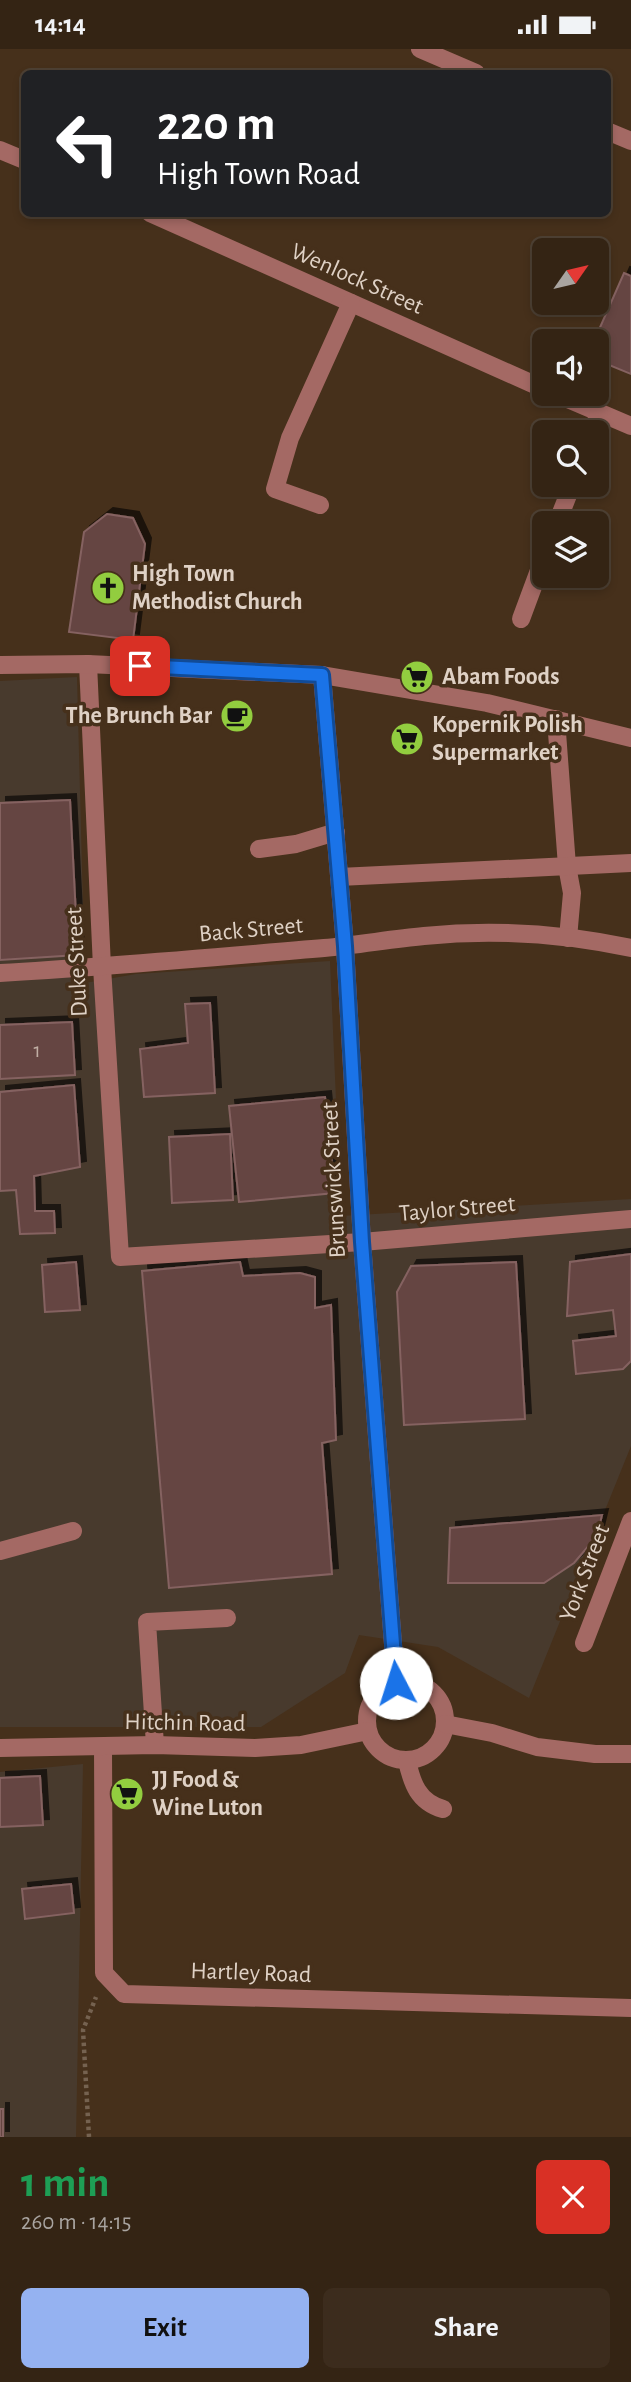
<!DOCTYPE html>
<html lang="en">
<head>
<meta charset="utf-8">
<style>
  :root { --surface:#342414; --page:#3c2c1d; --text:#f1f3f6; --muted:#a9a4a0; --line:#4e4134; --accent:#95b2f1 }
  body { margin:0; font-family:"Alegreya Sans",sans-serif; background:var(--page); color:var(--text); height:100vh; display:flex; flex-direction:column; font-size:26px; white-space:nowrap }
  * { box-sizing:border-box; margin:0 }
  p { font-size:23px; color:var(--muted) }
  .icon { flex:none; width:38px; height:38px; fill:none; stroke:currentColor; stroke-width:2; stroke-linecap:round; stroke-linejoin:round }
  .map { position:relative; height:2088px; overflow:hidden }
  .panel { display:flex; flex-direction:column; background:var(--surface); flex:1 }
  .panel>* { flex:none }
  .guide { position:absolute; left:21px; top:21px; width:590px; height:147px; border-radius:10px; box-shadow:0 4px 10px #0003,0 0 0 2px var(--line); background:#202124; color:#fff; overflow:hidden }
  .needle { width:46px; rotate:56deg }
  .controls { position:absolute; left:532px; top:189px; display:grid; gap:14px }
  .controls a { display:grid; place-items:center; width:77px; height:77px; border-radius:10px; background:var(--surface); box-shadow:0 4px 10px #0003,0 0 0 2px var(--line); font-size:35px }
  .pin { position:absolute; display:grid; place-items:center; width:60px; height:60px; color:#fff; margin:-30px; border-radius:14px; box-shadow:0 4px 10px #0006 }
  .me { position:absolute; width:77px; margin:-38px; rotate:355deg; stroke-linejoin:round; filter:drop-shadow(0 0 5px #0008) }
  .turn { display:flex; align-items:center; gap:24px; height:147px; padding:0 21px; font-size:32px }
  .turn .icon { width:91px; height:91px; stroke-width:2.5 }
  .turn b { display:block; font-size:49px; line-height:60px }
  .round { display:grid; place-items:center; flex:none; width:74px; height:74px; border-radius:10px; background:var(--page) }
  .overview { display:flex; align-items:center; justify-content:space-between; height:119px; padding:0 21px }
  h1 { font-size:42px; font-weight:600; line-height:52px; color:#1e9e55 }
  .primary-button { display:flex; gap:14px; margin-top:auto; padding:14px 21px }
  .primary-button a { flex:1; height:80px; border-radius:10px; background:var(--accent); color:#111; font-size:28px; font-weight:600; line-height:80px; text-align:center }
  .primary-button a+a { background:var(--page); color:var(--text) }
  .status { display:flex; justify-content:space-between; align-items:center; height:49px; padding:0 35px; background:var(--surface); direction:ltr }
  .status svg { height:19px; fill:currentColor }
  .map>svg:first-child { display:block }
</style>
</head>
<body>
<div class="status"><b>14:14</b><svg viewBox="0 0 49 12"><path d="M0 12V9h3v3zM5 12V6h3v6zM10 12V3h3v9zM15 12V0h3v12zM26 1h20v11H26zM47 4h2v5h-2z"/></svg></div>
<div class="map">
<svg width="631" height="2088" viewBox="0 0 631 2088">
  <defs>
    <filter id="shadow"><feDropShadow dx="6" dy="-6" stdDeviation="0" flood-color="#0009"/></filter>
  </defs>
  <rect width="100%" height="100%" fill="#46301b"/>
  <g fill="#483a2d">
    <polygon points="77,628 85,934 136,925 330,912 341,1167 631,1150 631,1397 529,1649 438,1598 359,1586 345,1624 261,1678 0,1678 0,632"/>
    <polygon points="83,1715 76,2088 0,2088 0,1723"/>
  </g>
  <g fill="#654443" stroke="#856261" stroke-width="2" filter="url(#shadow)">
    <polygon points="624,224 631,227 631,325 597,311 597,292 594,292"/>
    <polygon points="107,465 133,469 145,495 133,591 69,583 84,483"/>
    <polygon points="70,751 78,906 0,911 0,754"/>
    <polygon points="210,954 215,1044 144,1048 140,1000 188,994 185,955"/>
    <polygon points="72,973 75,1026 0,1030 0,976"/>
    <polygon points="74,1036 80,1118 34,1127 35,1162 54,1162 55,1184 20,1185 16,1141 0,1142 0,1043"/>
    <polygon points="325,1048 335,1144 239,1153 229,1057"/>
    <polygon points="230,1085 233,1151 172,1154 169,1088"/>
    <polygon points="631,1205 631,1312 623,1320 576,1325 573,1292 616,1287 613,1261 567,1267 570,1213"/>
    <polygon points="76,1213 80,1261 45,1263 42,1216"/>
    <polygon points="240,1213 243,1227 300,1224 315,1228 315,1259 331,1256 336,1391 322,1394 332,1525 169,1539 142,1222"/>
    <polygon points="516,1213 525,1370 404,1376 397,1243 411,1217"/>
    <polygon points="602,1466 597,1487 574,1514 544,1534 448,1534 450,1479"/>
    <polygon points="40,1727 43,1776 0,1778 0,1729"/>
    <polygon points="71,1835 74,1864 25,1870 22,1840"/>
    <rect x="0" y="2060" width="3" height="28"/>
  </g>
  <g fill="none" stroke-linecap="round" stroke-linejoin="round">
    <polyline stroke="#756250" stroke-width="4.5" stroke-dasharray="3.5 3.5" stroke-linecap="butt" points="89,2088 83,1981 96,1948"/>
    <g stroke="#a46964" stroke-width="18">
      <polyline points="420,0 476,24"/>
      <polyline points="607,82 631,92"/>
      <polyline points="0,101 24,111"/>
      <polyline points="150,164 544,340"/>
      <polyline points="556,345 631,377"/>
      <polyline points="592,383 599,364"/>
      <polyline points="320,456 275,440 290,389 351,254"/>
      <polyline points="557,474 572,436"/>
      <polyline points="521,570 544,508"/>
      <polyline points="88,615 102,918 120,1208 362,1193 631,1170"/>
      <polyline points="0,616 88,615 322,626 487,654 631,689"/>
      <polyline points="322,626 345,897 362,1193 396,1634"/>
      <polyline points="556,670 567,817 572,844 568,889"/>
      <polyline points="259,800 296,795 336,783"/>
      <polyline points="339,828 631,814"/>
      <path d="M0,924C108,918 216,908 324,899C358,896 391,890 424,887C492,880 565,885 631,899"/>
      <polyline points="0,1502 73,1482"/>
      <polyline points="584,1594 631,1472"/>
      <circle cx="406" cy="1672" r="39"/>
      <polyline points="445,1675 492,1684 537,1698 595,1705 631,1705"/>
      <polyline points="155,1696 147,1573 227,1569"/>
      <polyline points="103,1698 104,1924 124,1945 631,1959"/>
      <polyline points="0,1699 155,1696 255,1699 301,1696 368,1682"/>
      <path d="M407,1712C412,1734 418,1753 443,1760"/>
    </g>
  </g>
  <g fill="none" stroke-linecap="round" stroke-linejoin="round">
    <defs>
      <polyline id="route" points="140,617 322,626 345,897 362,1193 396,1634"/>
    </defs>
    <use href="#route" stroke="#114b97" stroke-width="18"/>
    <use href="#route" stroke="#1a73e8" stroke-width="12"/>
  </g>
  <defs>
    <symbol id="church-disc" viewBox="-11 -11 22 22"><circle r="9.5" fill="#92cd3f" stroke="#46301b"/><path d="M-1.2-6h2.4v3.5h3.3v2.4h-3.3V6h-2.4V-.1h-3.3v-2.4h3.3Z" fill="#111"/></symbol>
    <symbol id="supermarket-disc" viewBox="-11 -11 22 22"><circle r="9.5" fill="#92cd3f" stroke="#46301b"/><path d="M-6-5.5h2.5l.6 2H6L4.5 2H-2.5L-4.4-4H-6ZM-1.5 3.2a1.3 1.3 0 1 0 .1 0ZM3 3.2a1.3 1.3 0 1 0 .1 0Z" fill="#111"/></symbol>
    <symbol id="cafe-disc" viewBox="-11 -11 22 22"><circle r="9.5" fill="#92cd3f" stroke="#46301b"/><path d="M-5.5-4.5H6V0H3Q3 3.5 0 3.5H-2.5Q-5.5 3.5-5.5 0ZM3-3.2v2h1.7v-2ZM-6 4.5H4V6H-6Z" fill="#111"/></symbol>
  </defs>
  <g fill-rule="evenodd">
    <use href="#church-disc" x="89" y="520" width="38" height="38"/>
    <use href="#supermarket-disc" x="398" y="609" width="38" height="38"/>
    <use href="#cafe-disc" x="218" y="648" width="38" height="38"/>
    <use href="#supermarket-disc" x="388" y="671" width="38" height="38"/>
    <use href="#supermarket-disc" x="108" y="1726" width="38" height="38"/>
  </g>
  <g text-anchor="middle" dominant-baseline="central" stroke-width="7" stroke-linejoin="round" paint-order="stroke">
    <g font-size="21" fill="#c0aea4">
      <text x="37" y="1001">1</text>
    </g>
    <g font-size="24" fill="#dfd1c5" stroke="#46301b">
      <text transform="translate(357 230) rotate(24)">Wenlock Street</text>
      <text transform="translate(251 881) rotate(-5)">Back Street</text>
      <text transform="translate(77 913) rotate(-93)">Duke Street</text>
      <text transform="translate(334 1131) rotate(-93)">Brunswick Street</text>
      <text transform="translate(457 1160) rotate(-5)">Taylor Street</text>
      <text transform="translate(585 1524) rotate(-69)">York Street</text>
      <text transform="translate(185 1674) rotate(1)">Hitchin Road</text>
      <text transform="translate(251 1924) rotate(2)">Hartley Road</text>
    </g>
    <g font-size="24" font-weight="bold" fill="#dfd1c5" stroke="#46301b" text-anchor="start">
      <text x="132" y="525">High Town<tspan x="132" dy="28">Methodist Church</tspan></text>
      <text x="442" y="628">Abam Foods</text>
      <text x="212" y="667" text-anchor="end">The Brunch Bar</text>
      <text x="432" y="676">Kopernik Polish<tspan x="432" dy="28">Supermarket</tspan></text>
      <text x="152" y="1731">JJ Food &amp;<tspan x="152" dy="28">Wine Luton</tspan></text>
    </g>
  </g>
</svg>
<div class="controls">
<a><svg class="needle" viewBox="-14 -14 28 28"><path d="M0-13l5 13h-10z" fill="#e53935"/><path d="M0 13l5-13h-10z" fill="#a9a4a0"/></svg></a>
<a><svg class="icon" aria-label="sound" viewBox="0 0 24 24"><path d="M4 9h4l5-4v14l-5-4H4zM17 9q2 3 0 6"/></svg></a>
<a><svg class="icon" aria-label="search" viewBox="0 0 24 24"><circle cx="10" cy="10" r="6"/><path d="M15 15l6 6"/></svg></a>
<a><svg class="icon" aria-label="layers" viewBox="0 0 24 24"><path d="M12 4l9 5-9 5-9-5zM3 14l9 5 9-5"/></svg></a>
</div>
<div class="pin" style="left:140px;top:617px;background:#d93025"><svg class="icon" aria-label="arrive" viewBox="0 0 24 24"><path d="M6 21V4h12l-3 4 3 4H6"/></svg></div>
<svg class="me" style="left:396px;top:1634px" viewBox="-20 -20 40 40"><circle r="19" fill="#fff"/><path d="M0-13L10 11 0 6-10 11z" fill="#1a73e8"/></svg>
<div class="guide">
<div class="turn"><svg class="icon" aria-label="left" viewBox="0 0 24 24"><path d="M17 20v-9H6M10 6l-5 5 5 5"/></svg><div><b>220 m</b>High Town Road</div></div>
</div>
</div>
<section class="panel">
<div class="overview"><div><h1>1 min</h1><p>260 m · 14:15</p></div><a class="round" style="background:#d93025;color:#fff"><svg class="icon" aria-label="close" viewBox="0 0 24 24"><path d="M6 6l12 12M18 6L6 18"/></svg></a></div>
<div class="primary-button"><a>Exit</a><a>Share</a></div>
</section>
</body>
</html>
